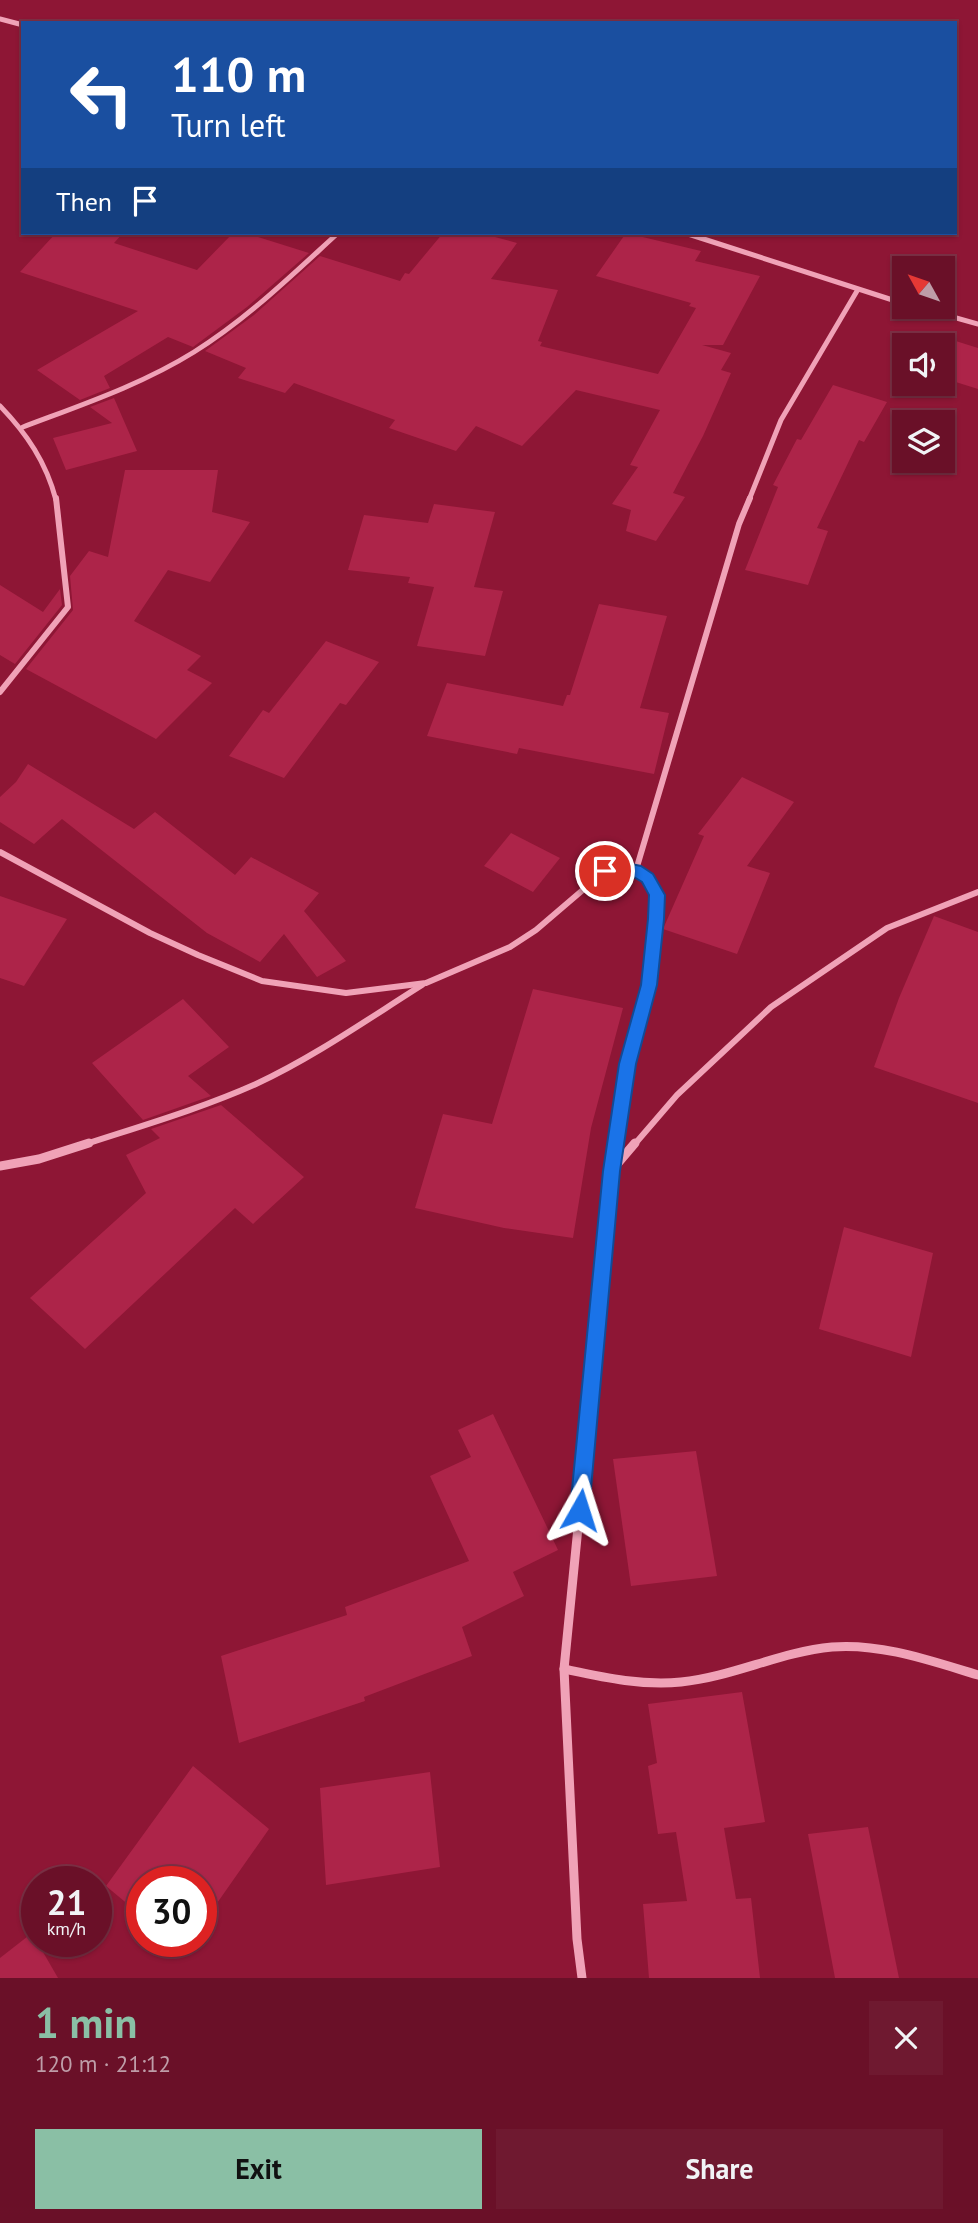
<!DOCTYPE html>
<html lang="en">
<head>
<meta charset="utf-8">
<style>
  :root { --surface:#6a1028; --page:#6f1930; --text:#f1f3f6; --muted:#be9da8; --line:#7d3045; --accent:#8abfa5 }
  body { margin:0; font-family:"PT Sans",sans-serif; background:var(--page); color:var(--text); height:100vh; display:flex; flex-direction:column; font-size:26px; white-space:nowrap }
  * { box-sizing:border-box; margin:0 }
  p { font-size:23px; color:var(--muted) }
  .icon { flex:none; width:38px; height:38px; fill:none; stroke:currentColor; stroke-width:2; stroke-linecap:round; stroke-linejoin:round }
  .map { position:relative; height:1978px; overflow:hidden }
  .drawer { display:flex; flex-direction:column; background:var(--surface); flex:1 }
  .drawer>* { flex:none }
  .guide { position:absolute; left:21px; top:21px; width:936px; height:214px; border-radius:0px; box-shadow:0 2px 5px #0004,0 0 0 2px var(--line); background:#1a4fa0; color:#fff; overflow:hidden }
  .needle { width:46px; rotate:310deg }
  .buttons { position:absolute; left:892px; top:256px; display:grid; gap:14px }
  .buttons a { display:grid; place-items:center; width:63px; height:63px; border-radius:0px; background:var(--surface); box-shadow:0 2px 5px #0004,0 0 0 2px var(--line); font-size:35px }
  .speed { position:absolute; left:21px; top:1866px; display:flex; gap:14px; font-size:35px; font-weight:700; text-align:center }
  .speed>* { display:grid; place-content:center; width:91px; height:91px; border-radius:50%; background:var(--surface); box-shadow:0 2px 5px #0004,0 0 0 2px var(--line); line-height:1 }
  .speed small { font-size:18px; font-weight:400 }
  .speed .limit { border:10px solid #d22; background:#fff; color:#111 }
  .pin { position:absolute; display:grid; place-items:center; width:60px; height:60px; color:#fff; margin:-30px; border:4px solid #fff; border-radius:50%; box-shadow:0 2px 7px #0007 }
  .me { position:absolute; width:77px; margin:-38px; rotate:6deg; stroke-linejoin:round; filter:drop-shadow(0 0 5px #0008) }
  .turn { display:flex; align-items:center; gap:24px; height:147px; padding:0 35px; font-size:32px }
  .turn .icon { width:91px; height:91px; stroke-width:2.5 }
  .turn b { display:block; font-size:49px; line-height:60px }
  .then { display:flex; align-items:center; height:66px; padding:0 35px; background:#0003; gap:14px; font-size:26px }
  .round { display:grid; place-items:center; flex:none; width:74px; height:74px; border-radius:0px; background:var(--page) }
  .summary { display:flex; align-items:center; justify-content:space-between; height:119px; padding:0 35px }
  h1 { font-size:42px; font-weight:800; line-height:52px; color:var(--accent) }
  .button { display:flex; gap:14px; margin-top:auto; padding:14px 35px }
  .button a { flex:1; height:80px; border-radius:0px; background:var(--accent); color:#111; font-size:28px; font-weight:800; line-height:80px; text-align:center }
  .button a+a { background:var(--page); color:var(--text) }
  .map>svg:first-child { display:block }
</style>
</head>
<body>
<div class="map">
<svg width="978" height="1978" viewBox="0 0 978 1978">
  <rect width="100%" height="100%" fill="#8e1635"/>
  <g fill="#ad2449">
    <polygon points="56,233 123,233 114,243 197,270 233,233 245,233 309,253 247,307 193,347 168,337 104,376 110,388 80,400 37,370 138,311 20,272"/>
    <polygon points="443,233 480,233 517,243 491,279 558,290 538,341 542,342 540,346 658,374 696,308 689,306 691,303 596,276 626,233 701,251 695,261 760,276 723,345 702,345 731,353 721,370 731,373 703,436 673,493 685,497 656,541 626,531 631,510 612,504 638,467 630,465 660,410 576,390 522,446 476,426 456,451 389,428 395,420 294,383 285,393 238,378 246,368 205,351 254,315 320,256 400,281 405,273 409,274"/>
    <polygon points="943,337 978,348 978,389 943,378"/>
    <polygon points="833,385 887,402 864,442 859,440 817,528 828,531 808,585 745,570 778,487 773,485 797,439 801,440"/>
    <polygon points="114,398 137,451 66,470 53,438 112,423 90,407"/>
    <polygon points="125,470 218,470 212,512 250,522 210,582 168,570 134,621 201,656 187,670 212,683 156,739 26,669 73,610 70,576 89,551 108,557"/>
    <polygon points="434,504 495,512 474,587 503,591 485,656 417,646 434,587 408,583 410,577 348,570 364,515 428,523"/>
    <polygon points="0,585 43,612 60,589 62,605 15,664 0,655"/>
    <polygon points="599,604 667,616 640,708 669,713 654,774 519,748 517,754 427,736 447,683 563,706 567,695 570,695"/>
    <polygon points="326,641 379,662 346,705 340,703 284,778 229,756 263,710 269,713"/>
    <polygon points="28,764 134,829 155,812 235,875 251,857 319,893 304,911 346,961 317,977 284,934 260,962 207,933 62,819 34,844 0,822 0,797 16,782"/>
    <polygon points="742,777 794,802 747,866 770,873 737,954 663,929 704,836 698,834"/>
    <polygon points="511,833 560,858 533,892 484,866"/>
    <polygon points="0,896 67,919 24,986 0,978"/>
    <polygon points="934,916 978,932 978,1103 874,1067 899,998"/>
    <polygon points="533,989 623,1008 591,1128 573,1238 504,1228 415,1208 443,1114 492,1124"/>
    <polygon points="183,999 229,1047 188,1076 211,1096 143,1120 92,1063"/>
    <polygon points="221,1105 304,1177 253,1224 235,1208 85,1349 30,1298 146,1193 126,1155 160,1138 151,1129"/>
    <polygon points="844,1227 933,1253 911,1357 819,1329"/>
    <polygon points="493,1414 558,1550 513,1572 524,1596 462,1627 472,1656 364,1697 365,1701 239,1743 221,1656 347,1615 345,1607 469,1561 430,1476 471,1457 458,1430"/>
    <polygon points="696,1451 717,1576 631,1586 613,1459"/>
    <polygon points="742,1692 765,1822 724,1828 736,1899 751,1898 760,1978 649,1978 643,1904 687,1901 676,1832 658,1834 648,1766 657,1763 648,1704"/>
    <polygon points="193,1766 269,1829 201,1926 201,1881 142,1881 142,1916 106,1886"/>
    <polygon points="430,1772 440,1867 326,1885 320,1788"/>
    <polygon points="868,1827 899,1978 835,1978 808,1834"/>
    <polygon points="32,1933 58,1978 0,1978 0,1958"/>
  </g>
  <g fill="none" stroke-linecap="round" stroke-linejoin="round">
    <g stroke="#f0a2b7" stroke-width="5">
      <polyline points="0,19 23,25"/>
      <polyline points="685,233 905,304"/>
      <polyline points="914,306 978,324"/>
      <path d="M0,406C27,434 46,462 56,500"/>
      <path d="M23,427C81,405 141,385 194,352C247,319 292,275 338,233"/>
      <polyline points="749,500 781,420 857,291"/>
    </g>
    <g stroke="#f0a2b7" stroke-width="6">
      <polyline points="0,692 68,607 56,498"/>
      <polyline points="0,852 150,933 198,955 262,981 346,993 426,983 510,947 536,930 605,871 621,868 636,870 647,878 657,895 649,985 627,1064 616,1145"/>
      <polyline points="636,870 739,524 750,498"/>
      <path d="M83,1145C141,1126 200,1109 256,1084C314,1057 368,1019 422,985"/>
      <polyline points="634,1145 677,1095 771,1007 887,928 978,892"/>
    </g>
    <g stroke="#f0a2b7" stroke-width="9">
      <polyline points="0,1166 39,1159 89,1143"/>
      <polyline points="612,1170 635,1143"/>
      <path d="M564,1669C602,1677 641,1686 681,1682C732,1677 780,1652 832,1647C881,1643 931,1661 978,1675"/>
      <polyline points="582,1978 577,1939 564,1669 616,1143"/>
    </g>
  </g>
  <polygon fill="#1a73e8" stroke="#114b97" stroke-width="2" points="621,862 641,866 653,874 665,895 664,919 657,985 636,1064 620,1171 589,1510 587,1517 580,1520 573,1517 570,1510 603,1171 619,1064 641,985 648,919 649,895 642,882 632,876 621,874 605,877 597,871 599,867"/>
</svg>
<div class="buttons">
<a><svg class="needle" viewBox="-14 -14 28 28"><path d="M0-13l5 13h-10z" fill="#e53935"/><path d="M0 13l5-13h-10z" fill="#be9da8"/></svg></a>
<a><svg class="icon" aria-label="sound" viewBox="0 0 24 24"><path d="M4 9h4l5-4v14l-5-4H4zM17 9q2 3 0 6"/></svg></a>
<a><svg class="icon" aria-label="layers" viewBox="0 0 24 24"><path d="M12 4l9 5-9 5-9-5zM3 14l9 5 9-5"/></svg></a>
</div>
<div class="speed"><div>21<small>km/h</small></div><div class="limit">30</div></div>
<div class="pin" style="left:605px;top:871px;background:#d93025"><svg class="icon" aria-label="arrive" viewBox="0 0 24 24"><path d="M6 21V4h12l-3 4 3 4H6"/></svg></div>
<svg class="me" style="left:580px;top:1510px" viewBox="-20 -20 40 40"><path d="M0-17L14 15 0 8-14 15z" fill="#1a73e8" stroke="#fff" stroke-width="4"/></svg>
<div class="guide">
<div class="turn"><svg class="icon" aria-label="left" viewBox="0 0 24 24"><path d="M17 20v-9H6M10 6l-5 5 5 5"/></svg><div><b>110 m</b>Turn left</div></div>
<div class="then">Then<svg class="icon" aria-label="arrive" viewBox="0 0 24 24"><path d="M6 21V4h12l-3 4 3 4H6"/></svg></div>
</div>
</div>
<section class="drawer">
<div class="summary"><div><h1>1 min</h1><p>120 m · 21:12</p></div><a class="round"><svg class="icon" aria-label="close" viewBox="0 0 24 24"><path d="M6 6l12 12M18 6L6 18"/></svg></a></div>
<div class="button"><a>Exit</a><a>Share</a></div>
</section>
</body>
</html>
